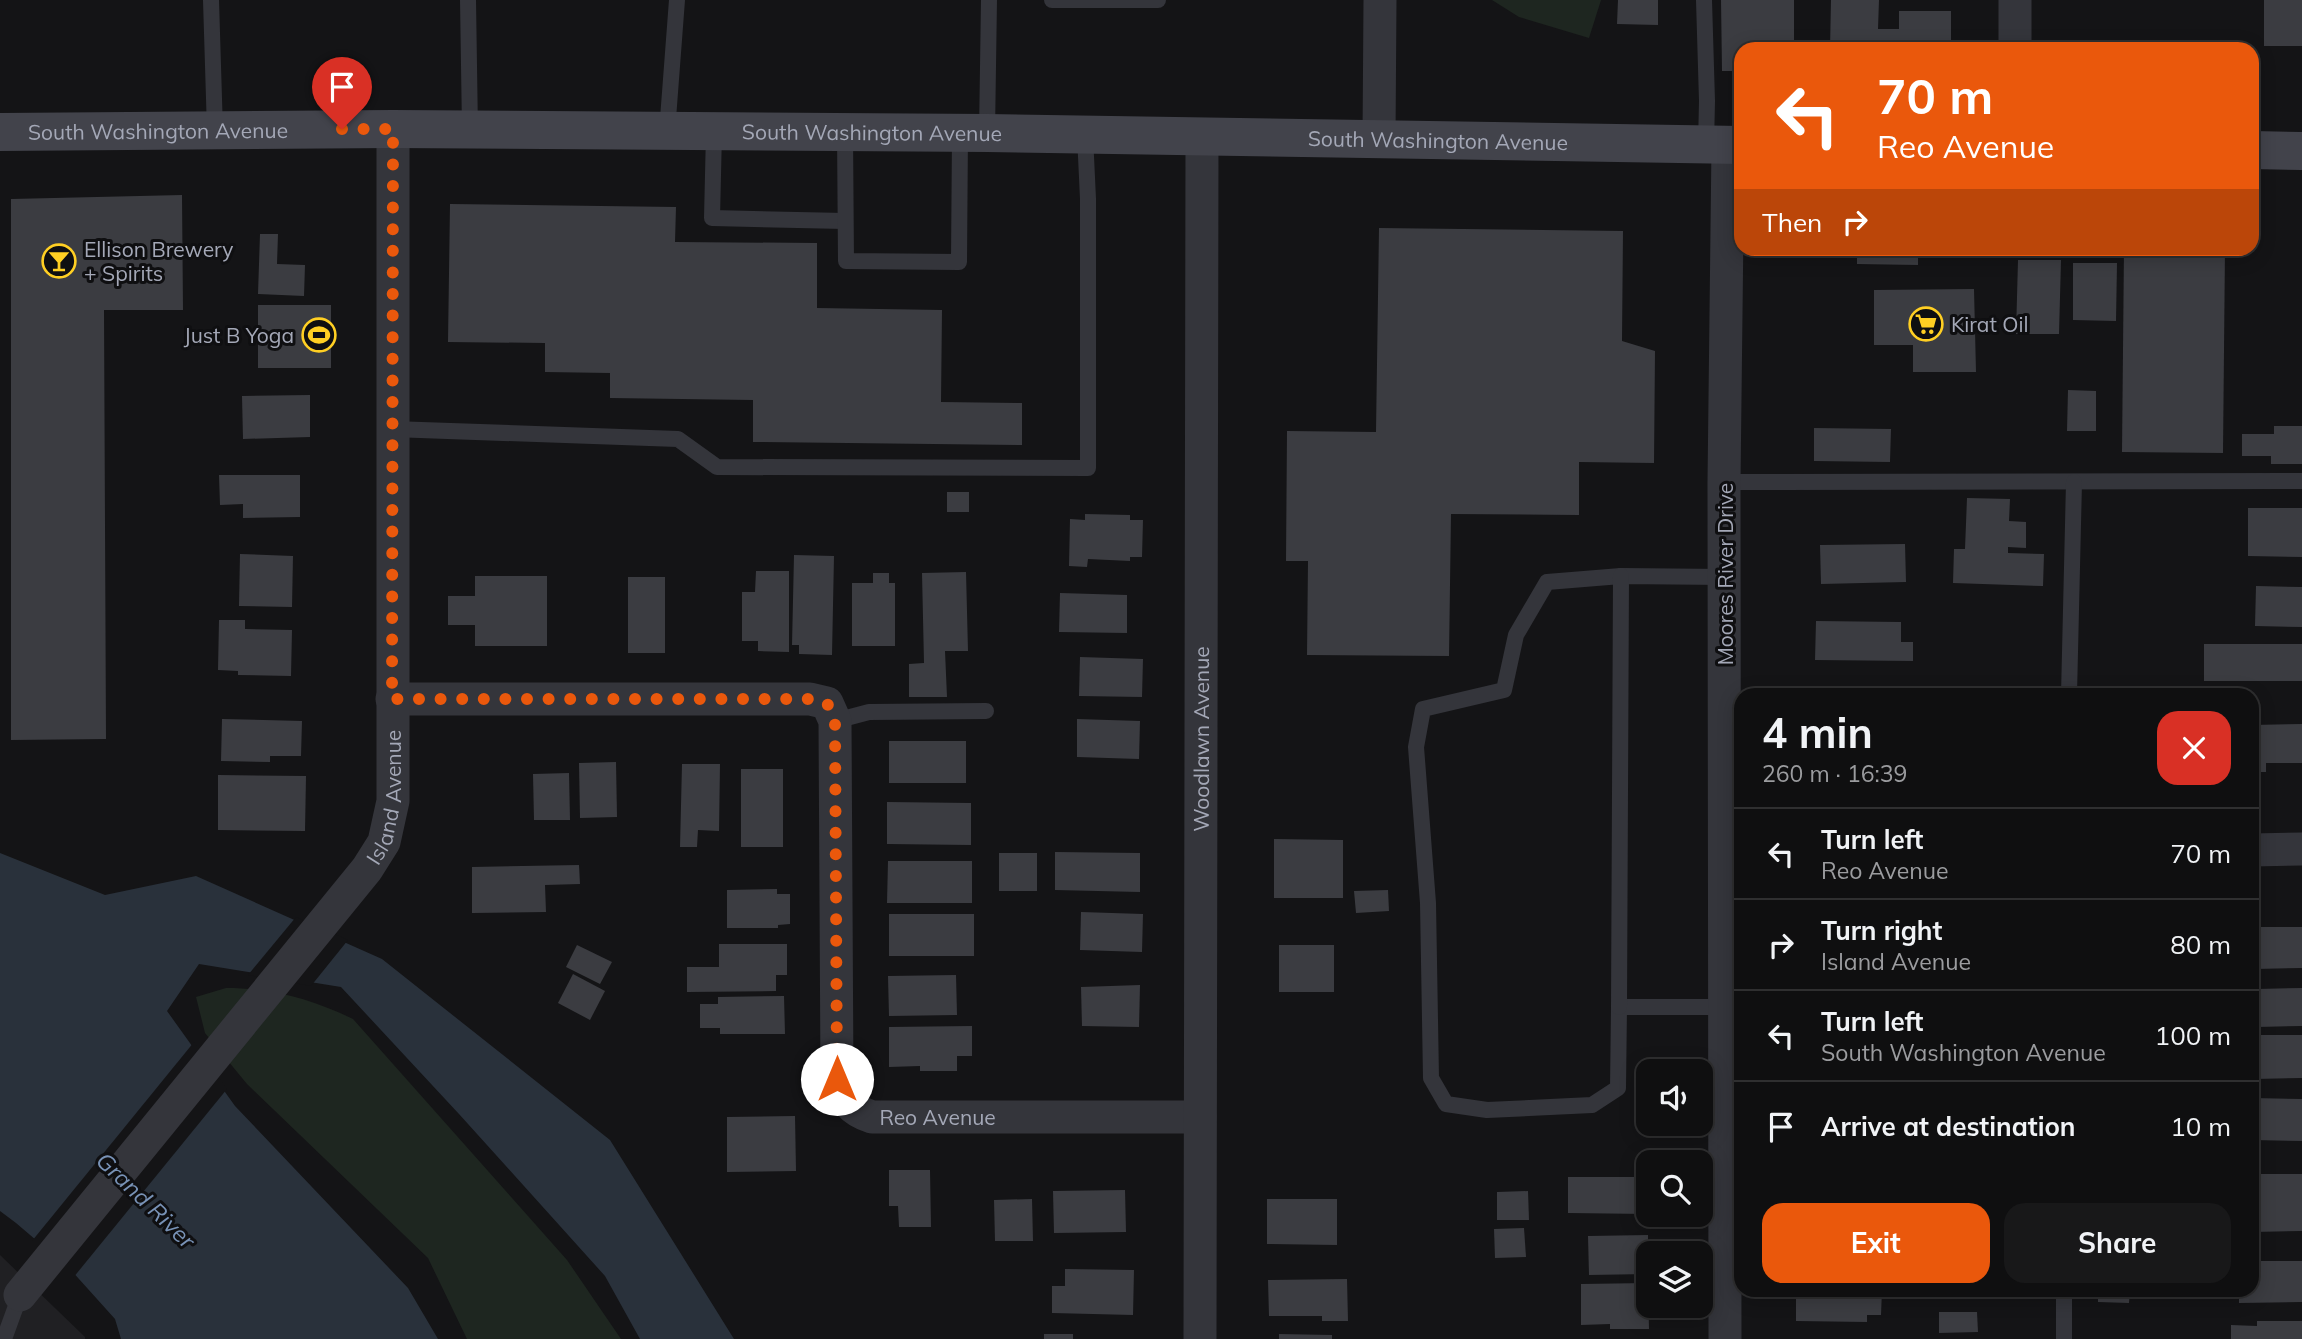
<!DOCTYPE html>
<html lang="en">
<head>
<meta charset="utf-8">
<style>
  :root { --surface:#0f0f10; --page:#181819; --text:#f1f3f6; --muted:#9b9c9f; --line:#2f2f30; --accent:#ea580c }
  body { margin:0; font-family:Mulish,sans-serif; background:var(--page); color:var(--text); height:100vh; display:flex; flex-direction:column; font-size:26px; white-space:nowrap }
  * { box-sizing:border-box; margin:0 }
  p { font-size:23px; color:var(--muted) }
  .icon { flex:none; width:38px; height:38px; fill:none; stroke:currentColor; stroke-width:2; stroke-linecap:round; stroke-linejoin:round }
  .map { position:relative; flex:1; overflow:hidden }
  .details { position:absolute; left:1734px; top:688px; width:525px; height:609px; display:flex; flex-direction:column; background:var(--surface); border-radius:21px; box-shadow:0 4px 18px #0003,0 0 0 2px var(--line) }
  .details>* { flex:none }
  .hud { position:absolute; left:1734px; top:42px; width:525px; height:214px; border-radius:21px; box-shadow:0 4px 18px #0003,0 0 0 2px var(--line); background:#ea580c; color:#fff; overflow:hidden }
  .buttons { position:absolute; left:1636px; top:1059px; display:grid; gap:14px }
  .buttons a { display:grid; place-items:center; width:77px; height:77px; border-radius:14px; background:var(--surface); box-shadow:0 4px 18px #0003,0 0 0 2px var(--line); font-size:35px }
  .pin { position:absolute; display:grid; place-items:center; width:60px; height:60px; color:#fff; margin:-72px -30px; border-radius:50% 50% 50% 0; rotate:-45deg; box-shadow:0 0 7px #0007 }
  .pin .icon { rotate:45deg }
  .me { position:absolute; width:77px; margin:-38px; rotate:0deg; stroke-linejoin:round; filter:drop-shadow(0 0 5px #0008) }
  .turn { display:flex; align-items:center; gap:24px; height:147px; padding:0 28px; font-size:32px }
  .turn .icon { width:91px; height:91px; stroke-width:2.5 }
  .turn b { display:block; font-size:49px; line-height:60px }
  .then { display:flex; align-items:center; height:66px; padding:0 28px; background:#0003; gap:14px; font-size:26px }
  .round { display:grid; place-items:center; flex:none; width:74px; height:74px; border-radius:21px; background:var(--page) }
  .summary { display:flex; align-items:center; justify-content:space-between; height:119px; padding:0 28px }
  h1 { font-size:42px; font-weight:700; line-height:52px }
  .primary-button { display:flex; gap:14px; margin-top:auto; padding:14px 28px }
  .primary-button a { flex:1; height:80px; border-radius:21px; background:var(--accent); color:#fff; font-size:28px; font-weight:700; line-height:80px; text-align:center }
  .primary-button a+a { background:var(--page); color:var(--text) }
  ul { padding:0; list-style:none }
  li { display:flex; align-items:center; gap:21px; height:91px; padding:0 28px; border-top:2px solid var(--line) }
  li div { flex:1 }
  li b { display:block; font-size:26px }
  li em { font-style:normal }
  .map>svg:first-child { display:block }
</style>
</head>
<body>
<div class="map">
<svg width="2302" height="1339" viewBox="0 0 2302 1339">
  <rect width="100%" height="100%" fill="#141416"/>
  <polygon fill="#202023" points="0,1255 85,1337 85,1339 0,1339"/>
  <g fill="#1e2620">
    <polygon points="1492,0 1601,0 1589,38 1519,17"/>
    <path d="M226,988C272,988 312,999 353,1019L567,1260L621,1339H467L428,1258L247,1084L205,1033L196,997Z"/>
  </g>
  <polygon fill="#29313b" points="0,853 105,895 196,876 382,959 610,1140 734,1339 640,1339 605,1276 459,1114 341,987 199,964 167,1011 235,1106 408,1288 438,1339 121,1339 115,1319 70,1269 16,1223 0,1211"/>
  <g fill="#141416">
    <polygon points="296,917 348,940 311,986 248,975"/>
    <polygon points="194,1042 227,1089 73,1278 32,1241"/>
  </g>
  <g fill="#3b3c41">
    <polygon points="1618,0 1658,0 1658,25 1617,24"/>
    <polygon points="1721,0 1794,0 1794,49 1741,49 1741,71 1722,71"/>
    <polygon points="1831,0 1879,0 1878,29 1899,29 1899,11 1951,11 1951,49 1830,49"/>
    <rect x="2264" y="0" width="38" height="46"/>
    <polygon points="182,195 183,310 104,310 106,739 11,740 11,199"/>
    <polygon points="450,204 676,207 675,242 817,243 817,308 942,310 941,402 1022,403 1022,445 753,442 753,400 610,398 610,373 545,372 545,343 448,342"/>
    <polygon points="1379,228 1623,231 1622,341 1655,351 1654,463 1579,462 1579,515 1451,514 1449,656 1307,655 1308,561 1286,561 1287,431 1376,432"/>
    <polygon points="260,234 278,234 277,264 305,265 304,296 258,294"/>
    <polygon points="1857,248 1918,248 1918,265 1857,264"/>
    <polygon points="2124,248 2225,248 2223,453 2122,452"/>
    <polygon points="2018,260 2061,260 2059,334 2016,334"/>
    <polygon points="2073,263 2117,263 2116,321 2073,320"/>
    <polygon points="1974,289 1976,372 1913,372 1913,345 1874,345 1874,290"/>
    <rect x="258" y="305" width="73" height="63"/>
    <polygon points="2068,390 2096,391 2096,431 2067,431"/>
    <polygon points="310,395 310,437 243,439 242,396"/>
    <polygon points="2274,426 2302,426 2302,464 2271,464 2271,456 2242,456 2242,434 2274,434"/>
    <polygon points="1814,428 1891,429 1890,462 1814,461"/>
    <polygon points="219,475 300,475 300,517 243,518 243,504 220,505"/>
    <rect x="947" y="492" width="22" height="20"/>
    <polygon points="1967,498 2010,499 2009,521 2026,522 2026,548 2008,547 2008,553 2044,554 2043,586 1953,583 1954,549 1965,549"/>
    <polygon points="2248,508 2302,508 2302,557 2248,556"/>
    <polygon points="1085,514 1130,515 1130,520 1143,520 1142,557 1130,557 1130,561 1088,559 1087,567 1069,566 1070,519 1085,520"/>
    <polygon points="1905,544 1906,582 1821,584 1820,545"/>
    <polygon points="240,554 293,556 292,607 239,606"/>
    <polygon points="794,555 834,556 832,655 799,654 799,645 792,645"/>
    <polygon points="756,571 789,571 789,652 758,651 758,641 742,641 742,592 755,592"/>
    <polygon points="966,572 968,651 945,651 947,697 909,697 909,664 924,663 922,573"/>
    <polygon points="873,573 889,573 889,583 895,583 895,646 852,646 852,583 873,583"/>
    <polygon points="475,576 547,576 547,646 475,646 475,625 448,625 448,596 475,596"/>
    <rect x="628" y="577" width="37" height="76"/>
    <polygon points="2256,586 2302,587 2302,627 2255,626"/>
    <polygon points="1060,593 1127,595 1127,633 1059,632"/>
    <polygon points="219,620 245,620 245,629 292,630 291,676 238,675 238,671 218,670"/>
    <polygon points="1816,621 1901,622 1901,642 1913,642 1913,661 1815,660"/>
    <rect x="2204" y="644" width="98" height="37"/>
    <polygon points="1080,657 1143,659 1142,697 1079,696"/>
    <rect x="2083" y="686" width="43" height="9"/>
    <polygon points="222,719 302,721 301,756 270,756 270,762 221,761"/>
    <polygon points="1077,719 1140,721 1139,759 1077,757"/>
    <polygon points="2302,724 2302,763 2266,763 2266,772 2252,772 2252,725"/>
    <rect x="889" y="741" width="77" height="42"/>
    <polygon points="616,762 617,817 580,818 579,763"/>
    <polygon points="682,764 720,764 719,831 698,830 697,847 680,847"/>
    <rect x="741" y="769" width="42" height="78"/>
    <polygon points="569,773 570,820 534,820 533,774"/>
    <polygon points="218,775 306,776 305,831 218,830"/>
    <polygon points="887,802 971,803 971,845 887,844"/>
    <polygon points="1274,839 1343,840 1343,898 1274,898"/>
    <polygon points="1055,852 1140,853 1140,892 1055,890"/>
    <rect x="999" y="853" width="38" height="38"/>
    <polygon points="888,861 972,861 972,903 887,903"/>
    <polygon points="579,865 580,884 545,885 546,912 472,913 472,867"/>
    <polygon points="777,889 777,894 790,894 790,924 778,925 778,928 727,928 727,890"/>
    <polygon points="1388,890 1389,911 1356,913 1354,891"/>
    <polygon points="1081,912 1143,914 1142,952 1080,950"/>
    <rect x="889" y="914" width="85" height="42"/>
    <polygon points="2255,927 2302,927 2302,968 2255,969"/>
    <polygon points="719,944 787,944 787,975 776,975 776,991 687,992 687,967 719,967"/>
    <polygon points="577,945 612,962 600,984 566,967"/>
    <rect x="1279" y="945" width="55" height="47"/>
    <polygon points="573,974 605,991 590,1020 558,1003"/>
    <polygon points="956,975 957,1015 889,1016 888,976"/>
    <polygon points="1140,985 1139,1027 1082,1026 1081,987"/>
    <polygon points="2302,988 2302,1026 2257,1027 2257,989"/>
    <polygon points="784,996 785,1034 720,1034 720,1028 700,1028 700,1004 718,1004 718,997"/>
    <polygon points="972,1026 972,1056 957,1056 957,1071 920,1071 920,1066 889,1067 889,1027"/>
    <polygon points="2253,1035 2302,1035 2302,1078 2254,1079"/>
    <polygon points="2252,1098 2302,1099 2302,1141 2252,1140"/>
    <polygon points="795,1116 796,1171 727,1172 727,1117"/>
    <polygon points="889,1170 930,1170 931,1227 899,1227 898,1206 889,1206"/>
    <polygon points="2252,1174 2302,1174 2302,1231 2252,1232"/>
    <polygon points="1568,1177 1648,1177 1648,1214 1568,1213"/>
    <polygon points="1125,1190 1126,1232 1054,1233 1053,1191"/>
    <polygon points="1528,1191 1529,1220 1497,1220 1497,1192"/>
    <polygon points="1032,1199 1033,1241 995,1241 994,1200"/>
    <polygon points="1267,1199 1337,1199 1337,1245 1267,1244"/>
    <polygon points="1524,1228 1526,1257 1495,1258 1494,1229"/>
    <polygon points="1648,1235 1648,1274 1589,1275 1588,1236"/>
    <polygon points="2252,1261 2302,1261 2302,1302 2239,1303 2239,1290 2252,1290"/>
    <polygon points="1065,1269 1134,1270 1133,1315 1052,1313 1052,1286 1065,1286"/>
    <polygon points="1347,1279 1348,1321 1322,1321 1322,1316 1269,1316 1268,1280"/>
    <polygon points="1648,1283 1649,1329 1610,1329 1610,1324 1581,1325 1581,1284"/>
    <polygon points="1796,1290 1882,1290 1881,1315 1867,1315 1867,1322 1796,1321"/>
    <polygon points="2098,1290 2130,1290 2129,1303 2098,1302"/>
    <polygon points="1939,1312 1977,1312 1978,1332 1939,1333"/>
    <polygon points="2257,1321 2302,1321 2302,1339 2231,1339 2231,1325 2257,1326"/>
    <rect x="1044" y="1334" width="29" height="5"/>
    <polygon points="1279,1334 1332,1335 1332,1339 1279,1339"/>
  </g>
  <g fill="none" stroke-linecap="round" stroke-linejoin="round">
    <g stroke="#34353b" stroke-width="16">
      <polyline points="211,0 215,131"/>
      <polyline points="468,0 470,130"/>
      <polyline points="1052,0 1158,0"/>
      <polyline points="1704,0 1707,101 1706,145"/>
      <polyline points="667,132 677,0"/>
      <polyline points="714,132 712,218 845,221"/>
      <polyline points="845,132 846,261 959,262 960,133"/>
      <polyline points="987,133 989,0"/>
      <polyline points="392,429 678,439 717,467 1088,468 1088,199 1085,135"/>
      <polyline points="1724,482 2302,481"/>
      <polyline points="1725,577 1621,576 1547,582 1516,635 1504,690 1423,709 1416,747 1428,903 1431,1078 1446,1104 1487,1110 1592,1105 1618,1088 1619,1007 1726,1007"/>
      <polyline points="2069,695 2074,482"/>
      <polyline points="835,721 869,712 986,711"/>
      <polyline points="1619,1007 1621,576"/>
      <polyline points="4,1339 20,1295"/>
      <polyline points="2064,1339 2064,1290"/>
    </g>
    <g stroke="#34353b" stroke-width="33">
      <polyline points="2015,49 2015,0"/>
      <polyline points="1379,139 1380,0"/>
      <path id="s1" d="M392,699H810L827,703L835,721L837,1079C844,1099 850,1110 872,1117H1200"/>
      <polyline points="2252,850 2302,849"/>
      <path id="s2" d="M20,1295L367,869L384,842L393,801V129"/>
      <path id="s3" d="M1200,1339L1202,137"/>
      <polyline points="1725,1339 1724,482 1728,145"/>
    </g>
    <g stroke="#42434b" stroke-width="38">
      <path id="s4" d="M0,132L393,129L987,133L1741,145"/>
      <polyline points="2252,150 2302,151"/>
    </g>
  </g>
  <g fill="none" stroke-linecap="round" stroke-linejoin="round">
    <polyline stroke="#ea580c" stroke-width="12" stroke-dasharray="0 21.6" points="342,129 393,129 392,699 810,699 827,703 835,720 837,1079"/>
  </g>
  <defs>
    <symbol id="bar-ring" viewBox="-11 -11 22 22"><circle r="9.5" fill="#0f0f11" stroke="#ffcf23" stroke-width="1.5"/><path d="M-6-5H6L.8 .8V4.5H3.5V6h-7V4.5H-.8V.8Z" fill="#ffcf23"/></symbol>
    <symbol id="supermarket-ring" viewBox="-11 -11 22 22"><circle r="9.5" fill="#0f0f11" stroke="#ffcf23" stroke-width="1.5"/><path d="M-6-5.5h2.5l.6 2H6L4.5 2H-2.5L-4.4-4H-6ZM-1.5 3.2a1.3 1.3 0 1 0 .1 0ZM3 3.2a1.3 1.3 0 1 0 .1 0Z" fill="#ffcf23"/></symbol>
    <symbol id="stadium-ring" viewBox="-11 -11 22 22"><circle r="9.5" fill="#0f0f11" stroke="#ffcf23" stroke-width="1.5"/><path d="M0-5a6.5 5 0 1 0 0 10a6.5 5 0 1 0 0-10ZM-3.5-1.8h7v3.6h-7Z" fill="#ffcf23"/></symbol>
  </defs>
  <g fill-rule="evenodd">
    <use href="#bar-ring" x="40" y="242" width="38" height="38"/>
    <use href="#supermarket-ring" x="1907" y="305" width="38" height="38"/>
    <use href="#stadium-ring" x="300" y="316" width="38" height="38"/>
  </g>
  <g text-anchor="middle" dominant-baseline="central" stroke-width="6" stroke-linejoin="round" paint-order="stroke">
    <g font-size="21" fill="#a4a8b7" stroke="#0f0f11">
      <text stroke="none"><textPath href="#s4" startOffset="158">South Washington Avenue</textPath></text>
      <text stroke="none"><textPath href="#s4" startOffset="872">South Washington Avenue</textPath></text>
      <text stroke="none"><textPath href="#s4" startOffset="1438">South Washington Avenue</textPath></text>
      <text transform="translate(1725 574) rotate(-90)">Moores River Drive</text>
      <text stroke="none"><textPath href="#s3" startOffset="600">Woodlawn Avenue</textPath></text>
      <text stroke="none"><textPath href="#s2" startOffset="626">Island Avenue</textPath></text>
      <text stroke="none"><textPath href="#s1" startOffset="933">Reo Avenue</textPath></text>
    </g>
    <g font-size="21" fill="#a4a8b7" stroke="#0f0f11" text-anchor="start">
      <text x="84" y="249">Ellison Brewery<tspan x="84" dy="24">+ Spirits</tspan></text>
      <text x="1951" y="324">Kirat Oil</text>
      <text x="294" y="335" text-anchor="end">Just B Yoga</text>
    </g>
    <g font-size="23" font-style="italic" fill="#7892b6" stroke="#0f0f11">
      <text transform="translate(146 1200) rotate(44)">Grand River</text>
    </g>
  </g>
</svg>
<div class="buttons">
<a><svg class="icon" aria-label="sound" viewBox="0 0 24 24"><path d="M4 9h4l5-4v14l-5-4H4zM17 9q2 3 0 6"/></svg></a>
<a><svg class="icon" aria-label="search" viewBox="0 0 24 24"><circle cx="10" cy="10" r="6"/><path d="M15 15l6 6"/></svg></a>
<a><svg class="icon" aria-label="layers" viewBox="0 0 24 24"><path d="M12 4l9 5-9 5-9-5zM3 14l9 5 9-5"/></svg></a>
</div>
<div class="pin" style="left:342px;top:129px;background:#d93025"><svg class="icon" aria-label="arrive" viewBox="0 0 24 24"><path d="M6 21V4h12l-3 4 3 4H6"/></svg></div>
<svg class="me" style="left:837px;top:1079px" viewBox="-20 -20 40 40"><circle r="19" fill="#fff"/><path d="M0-13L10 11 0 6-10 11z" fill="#ea580c"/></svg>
<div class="hud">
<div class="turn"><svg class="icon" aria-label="left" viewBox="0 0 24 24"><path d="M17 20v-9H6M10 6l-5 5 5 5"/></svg><div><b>70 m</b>Reo Avenue</div></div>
<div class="then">Then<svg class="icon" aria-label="right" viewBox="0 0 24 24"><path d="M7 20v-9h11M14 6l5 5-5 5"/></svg></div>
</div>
<section class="details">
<div class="summary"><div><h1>4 min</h1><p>260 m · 16:39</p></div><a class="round" style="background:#d93025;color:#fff"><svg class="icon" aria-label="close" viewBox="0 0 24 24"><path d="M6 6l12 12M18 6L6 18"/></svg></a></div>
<ul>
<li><svg class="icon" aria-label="left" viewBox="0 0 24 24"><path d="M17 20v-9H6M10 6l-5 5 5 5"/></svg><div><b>Turn left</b><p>Reo Avenue</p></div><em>70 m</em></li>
<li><svg class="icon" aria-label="right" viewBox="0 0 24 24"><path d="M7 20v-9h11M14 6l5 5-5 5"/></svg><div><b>Turn right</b><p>Island Avenue</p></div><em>80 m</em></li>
<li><svg class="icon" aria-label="left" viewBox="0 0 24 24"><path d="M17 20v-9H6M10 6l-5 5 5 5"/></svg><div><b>Turn left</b><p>South Washington Avenue</p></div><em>100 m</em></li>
<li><svg class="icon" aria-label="arrive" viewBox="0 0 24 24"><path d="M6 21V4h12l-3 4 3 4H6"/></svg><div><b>Arrive at destination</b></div><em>10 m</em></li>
</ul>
<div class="primary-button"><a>Exit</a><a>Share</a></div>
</section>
</div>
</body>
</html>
